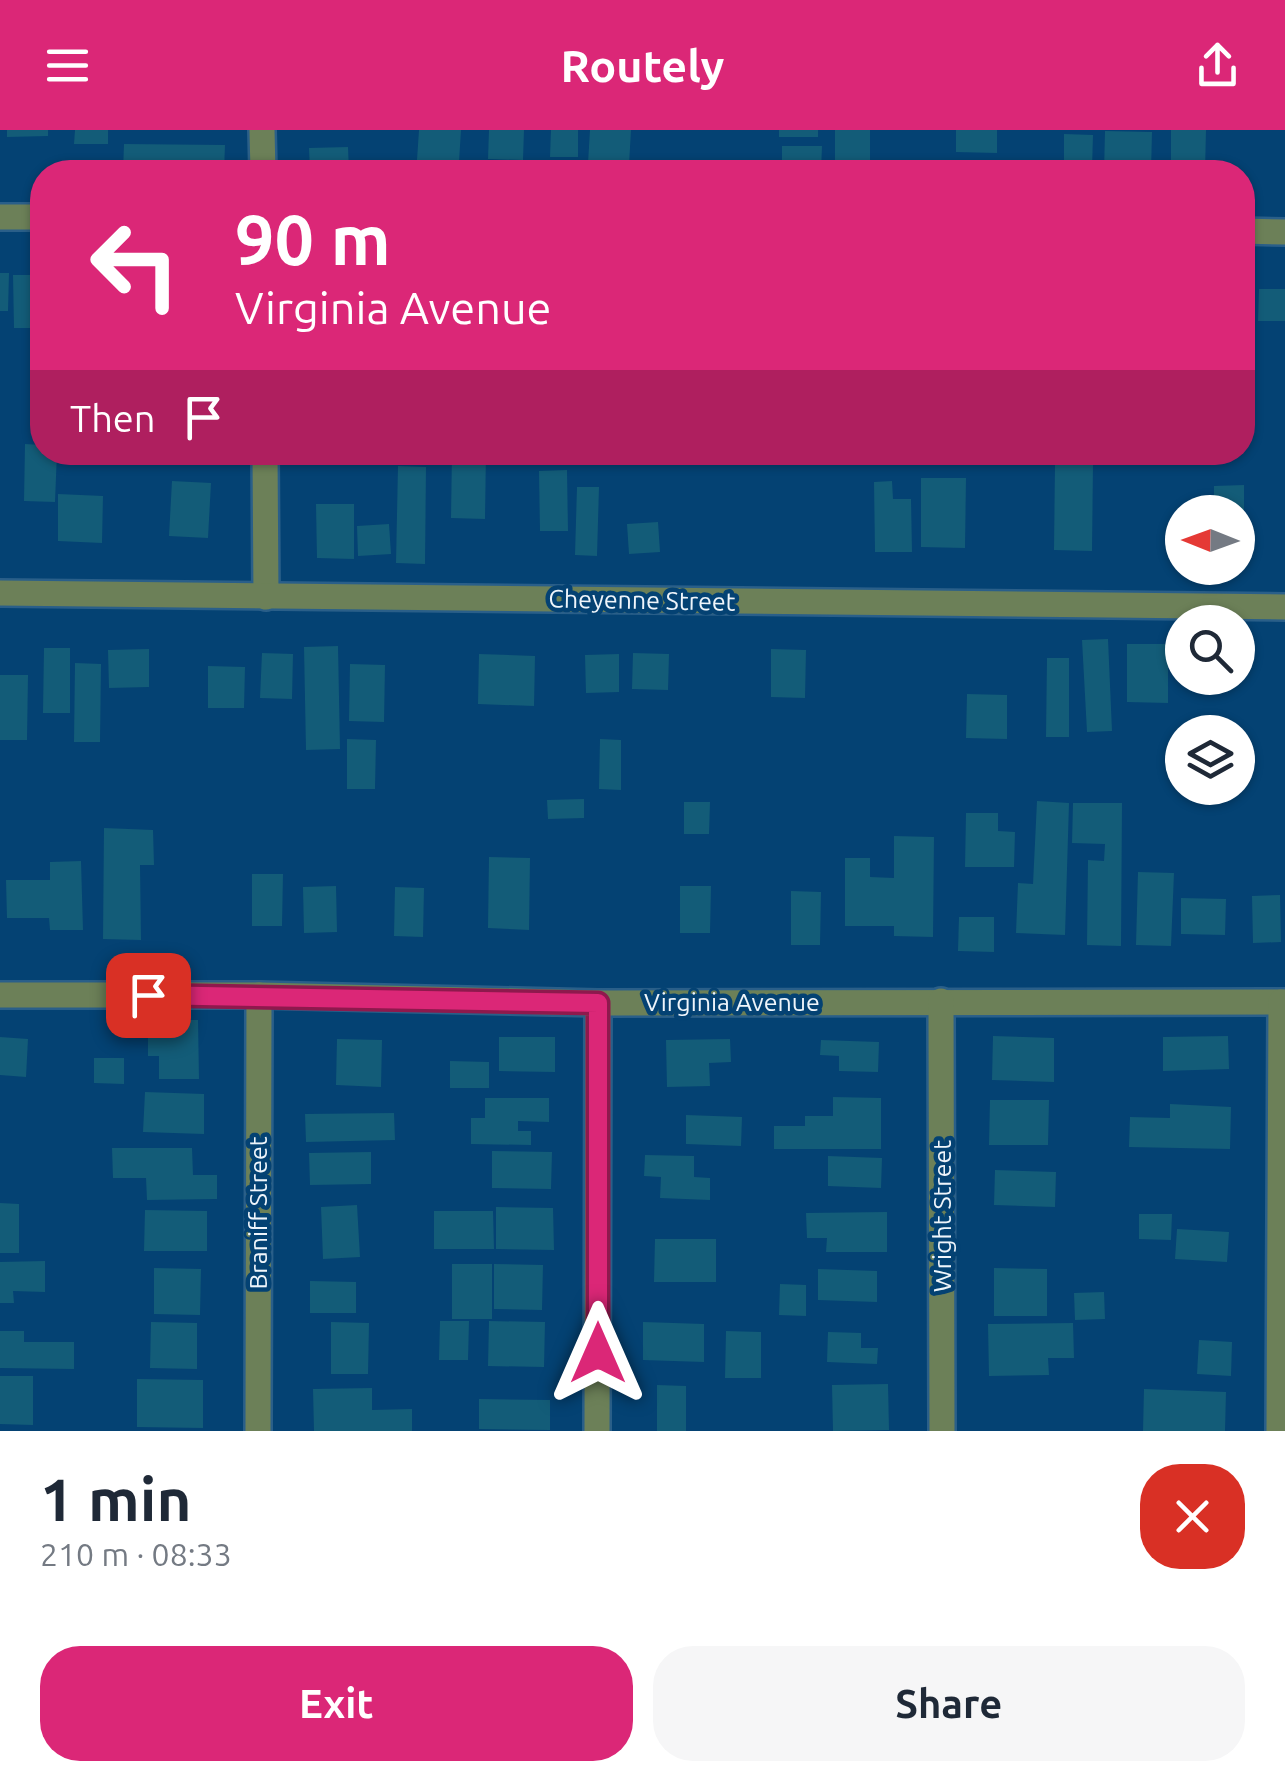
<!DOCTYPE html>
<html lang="en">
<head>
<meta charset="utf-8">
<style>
  :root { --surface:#fff; --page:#f6f6f7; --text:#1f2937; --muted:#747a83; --accent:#db2777 }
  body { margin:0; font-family:Ubuntu,sans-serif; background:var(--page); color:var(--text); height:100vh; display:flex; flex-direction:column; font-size:38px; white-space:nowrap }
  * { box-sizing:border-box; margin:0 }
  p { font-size:32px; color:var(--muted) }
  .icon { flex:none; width:55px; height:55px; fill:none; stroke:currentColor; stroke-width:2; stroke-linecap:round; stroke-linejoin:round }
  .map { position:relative; height:1301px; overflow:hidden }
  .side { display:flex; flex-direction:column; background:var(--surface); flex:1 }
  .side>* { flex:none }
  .top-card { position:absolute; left:30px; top:30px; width:1225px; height:305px; border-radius:40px; box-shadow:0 2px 8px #0004; background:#db2777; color:#fff; overflow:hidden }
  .needle { width:65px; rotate:271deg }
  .controls { position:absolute; left:1165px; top:365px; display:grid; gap:20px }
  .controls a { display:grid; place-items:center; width:90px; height:90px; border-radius:50%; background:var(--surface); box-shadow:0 2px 8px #0004; font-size:50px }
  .pin { position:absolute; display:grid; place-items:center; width:85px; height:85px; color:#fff; margin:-42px; border-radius:20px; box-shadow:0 5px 15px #0006 }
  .me { position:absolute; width:110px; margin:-55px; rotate:0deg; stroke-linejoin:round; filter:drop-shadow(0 0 8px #0008) }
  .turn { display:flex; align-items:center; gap:35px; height:210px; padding:0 40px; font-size:45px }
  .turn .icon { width:130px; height:130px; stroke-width:2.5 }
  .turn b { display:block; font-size:70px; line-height:85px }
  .then { display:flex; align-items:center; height:95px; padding:0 40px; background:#0003; gap:20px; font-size:38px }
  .round { display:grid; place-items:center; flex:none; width:105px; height:105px; border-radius:40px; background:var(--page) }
  .overview { display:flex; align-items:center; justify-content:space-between; height:170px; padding:0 40px }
  h1 { font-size:60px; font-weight:600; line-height:75px }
  .action { display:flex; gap:20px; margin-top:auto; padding:20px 40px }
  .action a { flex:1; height:115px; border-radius:40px; background:var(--accent); color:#fff; font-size:40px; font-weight:600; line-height:115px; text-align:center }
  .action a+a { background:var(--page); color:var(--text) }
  header { display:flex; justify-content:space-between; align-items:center; height:130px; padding:0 40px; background:var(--accent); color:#fff; font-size:45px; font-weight:600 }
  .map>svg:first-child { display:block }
</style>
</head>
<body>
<header><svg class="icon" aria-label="menu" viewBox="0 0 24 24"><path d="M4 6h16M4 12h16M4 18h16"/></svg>Routely<svg class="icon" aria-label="share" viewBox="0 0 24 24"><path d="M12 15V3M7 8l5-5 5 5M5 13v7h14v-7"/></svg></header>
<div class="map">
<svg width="1285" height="1301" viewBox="0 0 1285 1301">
  <rect width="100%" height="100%" fill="#044273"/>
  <g fill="#135c78">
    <polygon points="7,0 48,0 48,6 7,7"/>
    <polygon points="75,0 108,0 108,14 74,14"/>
    <polygon points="419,0 461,0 459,32 417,30"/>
    <polygon points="489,0 524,0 523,30 488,29"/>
    <polygon points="551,0 578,0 578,27 550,27"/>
    <polygon points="590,0 631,0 629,35 588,33"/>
    <rect x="779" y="0" width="39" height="7"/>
    <rect x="835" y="0" width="35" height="35"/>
    <polygon points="956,0 997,0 997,23 956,22"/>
    <polygon points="1171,0 1206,0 1205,42 1171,42"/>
    <polygon points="1105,1 1152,2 1151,42 1104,42"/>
    <polygon points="1064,4 1093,5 1092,39 1064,39"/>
    <polygon points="124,14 225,15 224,42 123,42"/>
    <polygon points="782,16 822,16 821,42 782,42"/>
    <polygon points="348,17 349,42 310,42 309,18"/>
    <polygon points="1242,140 1249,140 1250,217 1242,217"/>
    <polygon points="0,143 9,143 8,181 0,181"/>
    <polygon points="13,145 42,145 42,198 14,198"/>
    <polygon points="1259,159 1285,159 1285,191 1258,191"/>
    <polygon points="25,314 42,315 42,322 57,322 55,372 24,371"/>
    <polygon points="452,322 486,322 485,389 451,388"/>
    <polygon points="1055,334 1093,334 1092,421 1054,420"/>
    <polygon points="398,336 426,337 425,434 396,433"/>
    <polygon points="567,340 568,401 540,401 539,341"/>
    <polygon points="921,348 966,348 965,418 921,417"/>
    <polygon points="172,351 211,353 208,408 169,406"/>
    <polygon points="892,351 893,369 911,369 912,422 875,422 874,352"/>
    <polygon points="1244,355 1244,406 1238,406 1238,382 1214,382 1214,356"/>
    <polygon points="577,357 599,357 597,426 575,425"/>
    <polygon points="58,364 103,366 102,413 58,411"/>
    <polygon points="316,374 354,374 354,429 317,428"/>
    <polygon points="658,392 660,422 629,424 627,394"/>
    <polygon points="389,394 391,424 358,426 357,396"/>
    <polygon points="1108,509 1112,601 1087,602 1082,510"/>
    <polygon points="1127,514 1168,514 1168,573 1127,572"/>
    <polygon points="338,516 340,619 306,620 304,517"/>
    <polygon points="44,518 70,518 70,583 43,583"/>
    <polygon points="149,519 149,557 109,558 108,520"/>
    <polygon points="771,519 806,520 805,568 771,567"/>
    <polygon points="262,523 293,524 292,569 260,568"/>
    <polygon points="633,523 669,524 668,560 632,559"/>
    <polygon points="479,524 535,526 534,576 478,574"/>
    <polygon points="619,524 619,562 586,563 585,525"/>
    <polygon points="1047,528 1069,528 1069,607 1046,607"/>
    <polygon points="75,533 101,534 100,612 74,612"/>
    <polygon points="350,534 385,535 384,592 349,591"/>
    <polygon points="208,536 245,537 244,578 208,578"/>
    <polygon points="0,545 28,545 27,610 0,610"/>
    <polygon points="967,564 1007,565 1007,609 966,608"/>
    <polygon points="347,609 376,610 375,659 347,659"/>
    <polygon points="600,609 621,610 621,660 599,659"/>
    <polygon points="584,669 584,688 548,689 547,670"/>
    <polygon points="1037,671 1069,673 1065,805 1016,803 1018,753 1033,754"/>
    <polygon points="684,672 710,672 709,704 684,704"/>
    <polygon points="1073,673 1122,673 1121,816 1087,815 1088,730 1104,731 1105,714 1072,713"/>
    <polygon points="966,683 998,683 998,701 1015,702 1014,737 965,737"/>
    <polygon points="104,698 153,700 154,735 140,735 141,810 103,809"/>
    <polygon points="894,706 934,707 933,807 894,806 894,796 845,796 845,728 870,728 870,747 894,748"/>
    <polygon points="489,727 530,728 529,800 488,798"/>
    <polygon points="81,731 83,800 50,800 49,788 7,788 6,750 50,750 50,732"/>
    <polygon points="1138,742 1174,743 1171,816 1136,815"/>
    <polygon points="252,744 283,744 282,796 252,796"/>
    <polygon points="336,756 337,802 304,803 303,757"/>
    <polygon points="680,756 711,756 710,803 680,803"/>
    <polygon points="395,757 424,758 423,807 394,806"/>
    <polygon points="791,761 821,762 820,815 791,815"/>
    <polygon points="1280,765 1281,812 1253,813 1252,766"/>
    <polygon points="1181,768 1226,769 1225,805 1181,804"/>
    <polygon points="959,787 994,787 994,822 958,821"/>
    <polygon points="168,890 198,890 199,949 159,949 159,926 148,926 148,904 169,904"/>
    <polygon points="993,906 1054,908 1054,952 992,950"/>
    <polygon points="1228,906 1229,939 1163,941 1163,907"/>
    <polygon points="0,907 28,909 26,947 0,945"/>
    <polygon points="499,907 555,907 555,942 499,941"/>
    <polygon points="337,909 382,910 381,957 336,955"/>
    <polygon points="730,909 731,932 709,933 710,956 667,957 666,910"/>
    <polygon points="821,910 879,912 878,942 839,941 839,926 820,925"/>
    <polygon points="94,928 124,928 124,954 94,953"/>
    <polygon points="450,931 489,932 489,958 450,958"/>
    <polygon points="145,962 204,964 204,1004 143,1002"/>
    <polygon points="833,967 881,968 881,1019 774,1019 774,996 805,996 805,986 833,986"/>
    <polygon points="485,968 549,968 549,992 518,991 518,1001 531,1001 531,1015 471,1014 471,988 485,988"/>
    <polygon points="990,970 1049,970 1048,1015 989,1015"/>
    <polygon points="1170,974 1231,977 1230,1019 1129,1017 1130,987 1170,988"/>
    <polygon points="394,983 395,1010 306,1012 305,984"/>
    <polygon points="686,985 742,987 741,1016 686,1014"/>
    <polygon points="112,1018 192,1018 193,1045 217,1045 217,1069 147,1070 146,1048 113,1048"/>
    <polygon points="492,1021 552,1022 551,1059 492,1058"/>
    <polygon points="371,1022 371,1054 310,1055 309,1023"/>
    <polygon points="645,1025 694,1026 694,1047 710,1048 710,1070 660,1068 661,1047 644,1046"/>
    <polygon points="828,1026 882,1028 881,1058 828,1056"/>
    <polygon points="995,1040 1056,1042 1055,1077 994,1075"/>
    <polygon points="0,1073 19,1074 19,1123 0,1123"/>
    <polygon points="357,1075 360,1127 323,1129 321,1077"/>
    <polygon points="496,1077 553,1078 554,1120 496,1119"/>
    <polygon points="145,1080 207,1081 207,1121 144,1121"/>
    <polygon points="434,1081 493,1081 494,1119 434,1119"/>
    <polygon points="887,1082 887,1122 826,1122 827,1108 807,1108 806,1083"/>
    <polygon points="1139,1084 1172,1084 1171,1110 1139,1109"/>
    <polygon points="1177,1099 1229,1102 1227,1132 1175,1129"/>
    <polygon points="655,1109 716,1109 716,1152 654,1152"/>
    <polygon points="45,1131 45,1162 13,1161 14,1173 0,1173 0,1132"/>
    <rect x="452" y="1134" width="40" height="55"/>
    <polygon points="494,1134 543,1135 542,1180 494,1179"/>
    <polygon points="154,1138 201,1139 200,1185 154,1184"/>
    <polygon points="994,1138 1047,1139 1047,1186 994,1186"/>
    <polygon points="818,1139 877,1141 877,1172 818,1170"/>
    <polygon points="310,1151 356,1152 356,1183 310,1183"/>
    <polygon points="780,1154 806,1155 806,1186 779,1185"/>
    <polygon points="1104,1162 1105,1189 1075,1190 1074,1163"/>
    <polygon points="440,1191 469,1191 468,1230 439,1230"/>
    <polygon points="489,1191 545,1192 544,1237 488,1236"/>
    <polygon points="151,1192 197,1193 197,1239 150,1238"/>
    <polygon points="331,1192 369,1193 368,1244 331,1244"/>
    <polygon points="643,1192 704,1194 704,1232 643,1230"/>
    <polygon points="1073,1193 1074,1228 1048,1228 1049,1245 989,1246 988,1194"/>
    <polygon points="0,1201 24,1201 24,1212 74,1212 74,1239 0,1238"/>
    <polygon points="726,1201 761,1202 761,1248 725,1248"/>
    <polygon points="828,1202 861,1203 861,1218 878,1218 877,1234 827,1232"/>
    <polygon points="1199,1210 1232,1212 1231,1246 1197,1244"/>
    <polygon points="0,1246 33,1246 33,1295 0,1294"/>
    <polygon points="137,1249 203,1250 203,1298 137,1297"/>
    <polygon points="888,1254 889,1300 833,1301 832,1255"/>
    <polygon points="657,1255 686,1256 686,1301 657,1301"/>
    <polygon points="372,1258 372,1280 412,1279 412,1301 314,1301 313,1259"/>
    <polygon points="1144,1259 1226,1262 1225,1301 1143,1301"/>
    <polygon points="479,1269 550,1270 550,1300 479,1299"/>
  </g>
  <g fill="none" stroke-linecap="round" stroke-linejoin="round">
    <defs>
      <g id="minor">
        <polyline points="262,0 263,42"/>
        <polyline points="0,87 42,87"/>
        <polyline points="1242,101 1285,102"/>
        <polyline points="265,322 266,467"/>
        <polyline points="0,463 1285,477"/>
        <polyline points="0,865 259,865 598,873 1285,872"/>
        <polyline points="941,871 942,1301"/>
        <polyline points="258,1301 259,865"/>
        <polyline points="597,1301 598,873"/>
        <polyline points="1279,1301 1281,872"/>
      </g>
    </defs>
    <use href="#minor" stroke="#2a5f89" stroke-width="30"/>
    <use href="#minor" stroke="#6c8058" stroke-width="25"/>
  </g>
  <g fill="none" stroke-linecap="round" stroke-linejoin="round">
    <defs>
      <polyline id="route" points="148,865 598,873 598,1223"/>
    </defs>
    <use href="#route" stroke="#8e194d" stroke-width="25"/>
    <use href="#route" stroke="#db2777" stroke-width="18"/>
  </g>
  <g text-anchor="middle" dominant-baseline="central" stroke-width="9" stroke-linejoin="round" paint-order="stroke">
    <g font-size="25" fill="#eff5fb" stroke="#044273">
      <text transform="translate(642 470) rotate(1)">Cheyenne Street</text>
      <text x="732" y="872">Virginia Avenue</text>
      <text transform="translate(258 1083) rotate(-90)">Braniff Street</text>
      <text transform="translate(942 1086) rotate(-90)">Wright Street</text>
    </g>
  </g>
</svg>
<div class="controls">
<a><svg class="needle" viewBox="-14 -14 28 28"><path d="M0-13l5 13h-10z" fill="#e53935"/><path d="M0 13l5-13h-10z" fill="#747a83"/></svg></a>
<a><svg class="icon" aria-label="search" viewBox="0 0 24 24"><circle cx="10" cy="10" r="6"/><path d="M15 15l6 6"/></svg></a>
<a><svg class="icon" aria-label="layers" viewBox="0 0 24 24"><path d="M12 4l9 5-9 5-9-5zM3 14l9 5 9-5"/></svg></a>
</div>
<div class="pin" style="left:148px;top:865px;background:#d93025"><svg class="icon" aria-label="arrive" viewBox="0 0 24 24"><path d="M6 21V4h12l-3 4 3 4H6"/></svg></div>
<svg class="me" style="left:598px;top:1223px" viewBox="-20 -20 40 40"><path d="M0-17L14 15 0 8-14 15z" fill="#db2777" stroke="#fff" stroke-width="4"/></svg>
<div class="top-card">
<div class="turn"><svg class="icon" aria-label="left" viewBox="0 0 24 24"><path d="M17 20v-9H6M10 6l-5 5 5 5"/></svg><div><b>90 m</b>Virginia Avenue</div></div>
<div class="then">Then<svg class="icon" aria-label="arrive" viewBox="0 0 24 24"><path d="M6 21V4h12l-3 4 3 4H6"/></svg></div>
</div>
</div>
<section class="side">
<div class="overview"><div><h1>1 min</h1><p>210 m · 08:33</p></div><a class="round" style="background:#d93025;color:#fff"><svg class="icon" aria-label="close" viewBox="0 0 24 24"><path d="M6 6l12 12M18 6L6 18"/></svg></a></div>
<div class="action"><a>Exit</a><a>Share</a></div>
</section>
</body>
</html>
